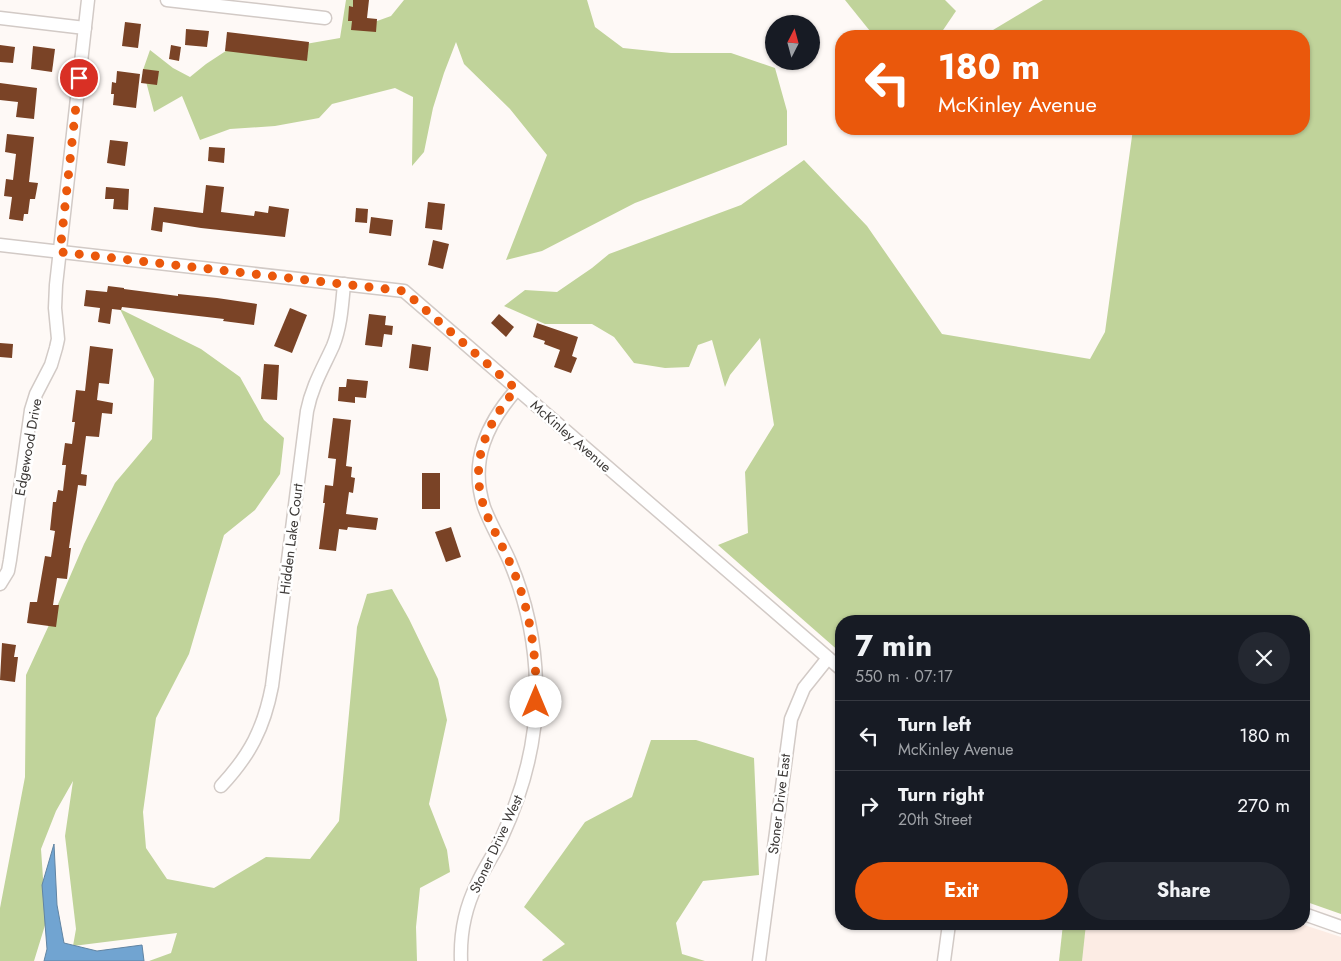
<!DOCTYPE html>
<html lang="en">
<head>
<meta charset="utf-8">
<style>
  :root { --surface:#171b24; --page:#242831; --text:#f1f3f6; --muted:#9ea1a6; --line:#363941; --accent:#ea580c }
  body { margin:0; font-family:Jost,sans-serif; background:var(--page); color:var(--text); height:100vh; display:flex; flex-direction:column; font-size:19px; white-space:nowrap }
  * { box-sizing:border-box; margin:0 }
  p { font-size:16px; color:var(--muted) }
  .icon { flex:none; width:28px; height:28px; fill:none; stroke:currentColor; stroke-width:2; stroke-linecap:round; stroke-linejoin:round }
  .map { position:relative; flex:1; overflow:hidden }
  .sheet { position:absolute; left:835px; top:615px; width:475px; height:315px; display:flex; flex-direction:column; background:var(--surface); border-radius:20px; box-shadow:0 1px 4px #0004 }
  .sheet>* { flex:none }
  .guide { position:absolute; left:835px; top:30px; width:475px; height:105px; border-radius:20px; box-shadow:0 1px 4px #0004; background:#ea580c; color:#fff; overflow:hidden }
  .needle { width:32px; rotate:6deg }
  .controls { position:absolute; left:765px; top:15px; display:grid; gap:10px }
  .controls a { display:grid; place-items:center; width:55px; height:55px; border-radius:50%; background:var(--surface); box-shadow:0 1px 4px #0004; font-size:25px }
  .pin { position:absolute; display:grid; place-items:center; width:42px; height:42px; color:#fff; margin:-21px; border:2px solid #fff; border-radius:50%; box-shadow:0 1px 5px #0007 }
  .me { position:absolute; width:55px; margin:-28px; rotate:0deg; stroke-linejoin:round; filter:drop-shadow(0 0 4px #0008) }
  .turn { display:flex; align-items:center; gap:18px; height:105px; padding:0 20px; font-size:22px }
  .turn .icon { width:65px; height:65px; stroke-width:2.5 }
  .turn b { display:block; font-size:35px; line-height:42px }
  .round { display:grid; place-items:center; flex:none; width:52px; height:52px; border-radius:26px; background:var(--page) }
  .overview { display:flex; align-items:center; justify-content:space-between; height:85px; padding:0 20px }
  h1 { font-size:30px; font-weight:700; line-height:38px }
  .cta { display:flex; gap:10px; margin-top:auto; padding:10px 20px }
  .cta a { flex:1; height:58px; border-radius:30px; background:var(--accent); color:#fff; font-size:20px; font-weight:700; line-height:58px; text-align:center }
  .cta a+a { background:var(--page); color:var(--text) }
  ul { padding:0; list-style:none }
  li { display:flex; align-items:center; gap:15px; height:70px; padding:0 20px; border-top:1px solid var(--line) }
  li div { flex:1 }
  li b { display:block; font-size:19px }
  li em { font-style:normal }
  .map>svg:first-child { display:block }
</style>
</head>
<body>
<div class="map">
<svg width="1341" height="961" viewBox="0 0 1341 961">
  <rect width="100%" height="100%" fill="#fef9f6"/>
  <polygon fill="#fcece4" points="1078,924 1301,924 1341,937 1341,961 1073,961"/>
  <g fill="#c0d39a">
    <polygon points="346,0 353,0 366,25 391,16 404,0 587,0 595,27 623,48 671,53 731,53 775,68 787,111 787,145 635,203 542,251 506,260 547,155 510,109 464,64 456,42 444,73 433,108 424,152 412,166 413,97 395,88 332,104 319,118 275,126 230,129 200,140 182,96 154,112 143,70 150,50 173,68 190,77 206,64 238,43 271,50 340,38"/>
    <polygon points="845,0 945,0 956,11 939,36 874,36"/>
    <polygon points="1043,0 1341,0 1341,914 1304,901 1304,621 841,621 841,653 718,545 748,533 745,472 774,425 760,338 730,375 725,387 712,340 698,345 689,367 665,368 634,363 614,337 592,324 545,324 504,306 525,290 557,292 592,268 609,254 741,205 804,160 867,226 942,334 1090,359 1105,332 1133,129 1304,129 1304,36 983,36"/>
    <polygon points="120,309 201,349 240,377 264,420 284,438 280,474 255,510 224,535 189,654 156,718 143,812 146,848 167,879 214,888 266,857 310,859 339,821 357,627 367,594 392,589 409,619 438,679 447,720 429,804 447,850 450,872 420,888 416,927 417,961 149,961 171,953 177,933 73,946 76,929 65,836 73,781 56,811 41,849 46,922 34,961 0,961 0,908 25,777 26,675 49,625 84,544 115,483 152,439 154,379"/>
    <polygon points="651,740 696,740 754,758 759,875 703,881 676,923 682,954 705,961 543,961 542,960 565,944 524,907 585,822 632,797"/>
    <polygon points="1063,924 1086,924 1082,961 1059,961"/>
  </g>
  <polygon fill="#71a4d1" stroke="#6184a3" points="54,844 57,905 64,943 97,951 142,945 144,961 44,961 47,949 42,885"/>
  <g fill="#7a4326">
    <polygon points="353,0 369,0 367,18 377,19 376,32 351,30 352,21 348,21 349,6 353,7"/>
    <polygon points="125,22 141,24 138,48 122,46"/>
    <polygon points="186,29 209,31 207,47 185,45"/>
    <polygon points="227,32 309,42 307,61 225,51"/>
    <polygon points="0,45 15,47 13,63 0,62"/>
    <polygon points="171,45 181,47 179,61 169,59"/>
    <polygon points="33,46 55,49 52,72 31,69"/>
    <polygon points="143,69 159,71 157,85 141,83"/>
    <polygon points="117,71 140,74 136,108 113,105 114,94 111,94 112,82 116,83"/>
    <polygon points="0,83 37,88 34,119 16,117 18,102 0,100"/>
    <polygon points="7,134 34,137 29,182 38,183 35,199 30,199 28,214 24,214 23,221 9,219 12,197 4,196 6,179 13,180 16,154 5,152"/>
    <polygon points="110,140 128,142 125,166 107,163"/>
    <polygon points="209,147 225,148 224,163 208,161"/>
    <polygon points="206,185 224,187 221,212 254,216 255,211 268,213 269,206 289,209 285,237 201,228 163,222 162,232 151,230 154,207 203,213"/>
    <polygon points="106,187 129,189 128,210 113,209 114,199 105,199"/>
    <polygon points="428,202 445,204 442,230 425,228"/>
    <polygon points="356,208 368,209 367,223 355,222"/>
    <polygon points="371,217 393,220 391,236 369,233"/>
    <polygon points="433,240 449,244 443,269 428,265"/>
    <polygon points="108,286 124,288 124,289 178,296 178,294 217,298 257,304 254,325 223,321 224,319 122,307 121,310 112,309 110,324 98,322 100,308 84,306 86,290 107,292"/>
    <polygon points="290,308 307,315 292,353 274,346"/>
    <polygon points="369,314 386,316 385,325 393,326 392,335 384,334 382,347 365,345"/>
    <polygon points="499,314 514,327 506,337 491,323"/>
    <polygon points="537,323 578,337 572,356 577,358 571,373 554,367 560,350 544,344 545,341 533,337"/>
    <polygon points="0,343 13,344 12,358 0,357"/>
    <polygon points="412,344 431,347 428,371 409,368"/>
    <polygon points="90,346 113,349 109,384 99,383 97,400 113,403 112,414 102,413 99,437 86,436 81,474 87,475 86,486 78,485 69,548 71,548 67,579 57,578 53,605 59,605 56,627 27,623 30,602 37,602 45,556 51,557 55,531 50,530 53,502 56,502 58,490 63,491 66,465 62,465 65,443 72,444 75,422 72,422 76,390 85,391"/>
    <polygon points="264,364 279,365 277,400 261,399"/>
    <polygon points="347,379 368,381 366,398 355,397 355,403 338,401 339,387 346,387"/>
    <polygon points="333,418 351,420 346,466 352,467 351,477 355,478 353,493 349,492 346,514 378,518 376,530 348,527 347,530 339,529 336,551 319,549 325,503 323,503 325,485 333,486 336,459 328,458"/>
    <rect x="422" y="473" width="18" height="36"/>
    <polygon points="451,527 461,557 446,562 435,532"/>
    <polygon points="2,643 16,645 14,657 18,657 15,682 0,680"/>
  </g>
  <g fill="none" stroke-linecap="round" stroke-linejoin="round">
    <defs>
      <g id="minor">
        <polyline points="167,0 325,18"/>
        <polyline points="0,18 85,28"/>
        <polyline points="0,245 404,291 841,669"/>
        <polyline points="0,584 8,571 10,560 31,410 36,394 51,365 56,348 58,339 55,308 56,285 88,0"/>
        <path d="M221,786C250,755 264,728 272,686L307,411C312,386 323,368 333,346C341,326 342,305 344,284"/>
        <polyline points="1304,914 1341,927"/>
        <path d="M461,961C460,935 465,908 477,884C484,868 495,853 502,837C524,789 538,736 536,683C535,641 526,600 510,562C502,543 491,526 484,507C469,461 487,423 517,389"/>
        <polyline points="759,961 791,719 804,688 828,658"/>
        <polyline points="944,961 949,924"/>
      </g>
    </defs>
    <use href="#minor" stroke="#d2cac6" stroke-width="15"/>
    <use href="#minor" stroke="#fff" stroke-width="12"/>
  </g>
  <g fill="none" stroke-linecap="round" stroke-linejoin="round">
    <path stroke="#ea580c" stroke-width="9" stroke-dasharray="0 16.2" d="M79,78L60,252L404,291L516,389C482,429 466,471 490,522C501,544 512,565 520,588C532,624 537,664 536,702"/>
  </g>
  <g text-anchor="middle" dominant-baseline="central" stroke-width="5" stroke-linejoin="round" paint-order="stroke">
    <g font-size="14" fill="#3d3a38" stroke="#fff">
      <text transform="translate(571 436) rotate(41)">McKinley Avenue</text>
      <text transform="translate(28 447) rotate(-80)">Edgewood Drive</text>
      <text transform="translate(291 539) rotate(-83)">Hidden Lake Court</text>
      <text transform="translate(779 804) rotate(-83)">Stoner Drive East</text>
      <text transform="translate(496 844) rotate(-65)">Stoner Drive West</text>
    </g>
  </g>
</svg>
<div class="controls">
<a><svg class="needle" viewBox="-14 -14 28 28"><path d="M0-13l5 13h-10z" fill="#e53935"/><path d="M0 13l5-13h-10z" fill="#9ea1a6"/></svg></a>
</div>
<div class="pin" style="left:79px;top:78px;background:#d93025"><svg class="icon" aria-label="arrive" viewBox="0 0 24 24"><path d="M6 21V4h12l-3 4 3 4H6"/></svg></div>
<svg class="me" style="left:536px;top:702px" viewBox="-20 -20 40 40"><circle r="19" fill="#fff"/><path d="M0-13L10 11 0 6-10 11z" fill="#ea580c"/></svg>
<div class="guide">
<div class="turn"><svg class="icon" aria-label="left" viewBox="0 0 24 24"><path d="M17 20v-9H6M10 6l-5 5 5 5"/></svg><div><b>180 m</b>McKinley Avenue</div></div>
</div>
<section class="sheet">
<div class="overview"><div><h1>7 min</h1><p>550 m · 07:17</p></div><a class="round"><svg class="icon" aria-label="close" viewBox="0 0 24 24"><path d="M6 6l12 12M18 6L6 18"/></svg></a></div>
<ul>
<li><svg class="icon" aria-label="left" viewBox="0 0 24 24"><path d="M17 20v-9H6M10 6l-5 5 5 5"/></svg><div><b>Turn left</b><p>McKinley Avenue</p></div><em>180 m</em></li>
<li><svg class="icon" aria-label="right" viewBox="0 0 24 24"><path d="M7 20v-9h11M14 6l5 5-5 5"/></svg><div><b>Turn right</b><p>20th Street</p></div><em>270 m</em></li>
</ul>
<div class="cta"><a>Exit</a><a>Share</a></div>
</section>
</div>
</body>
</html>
